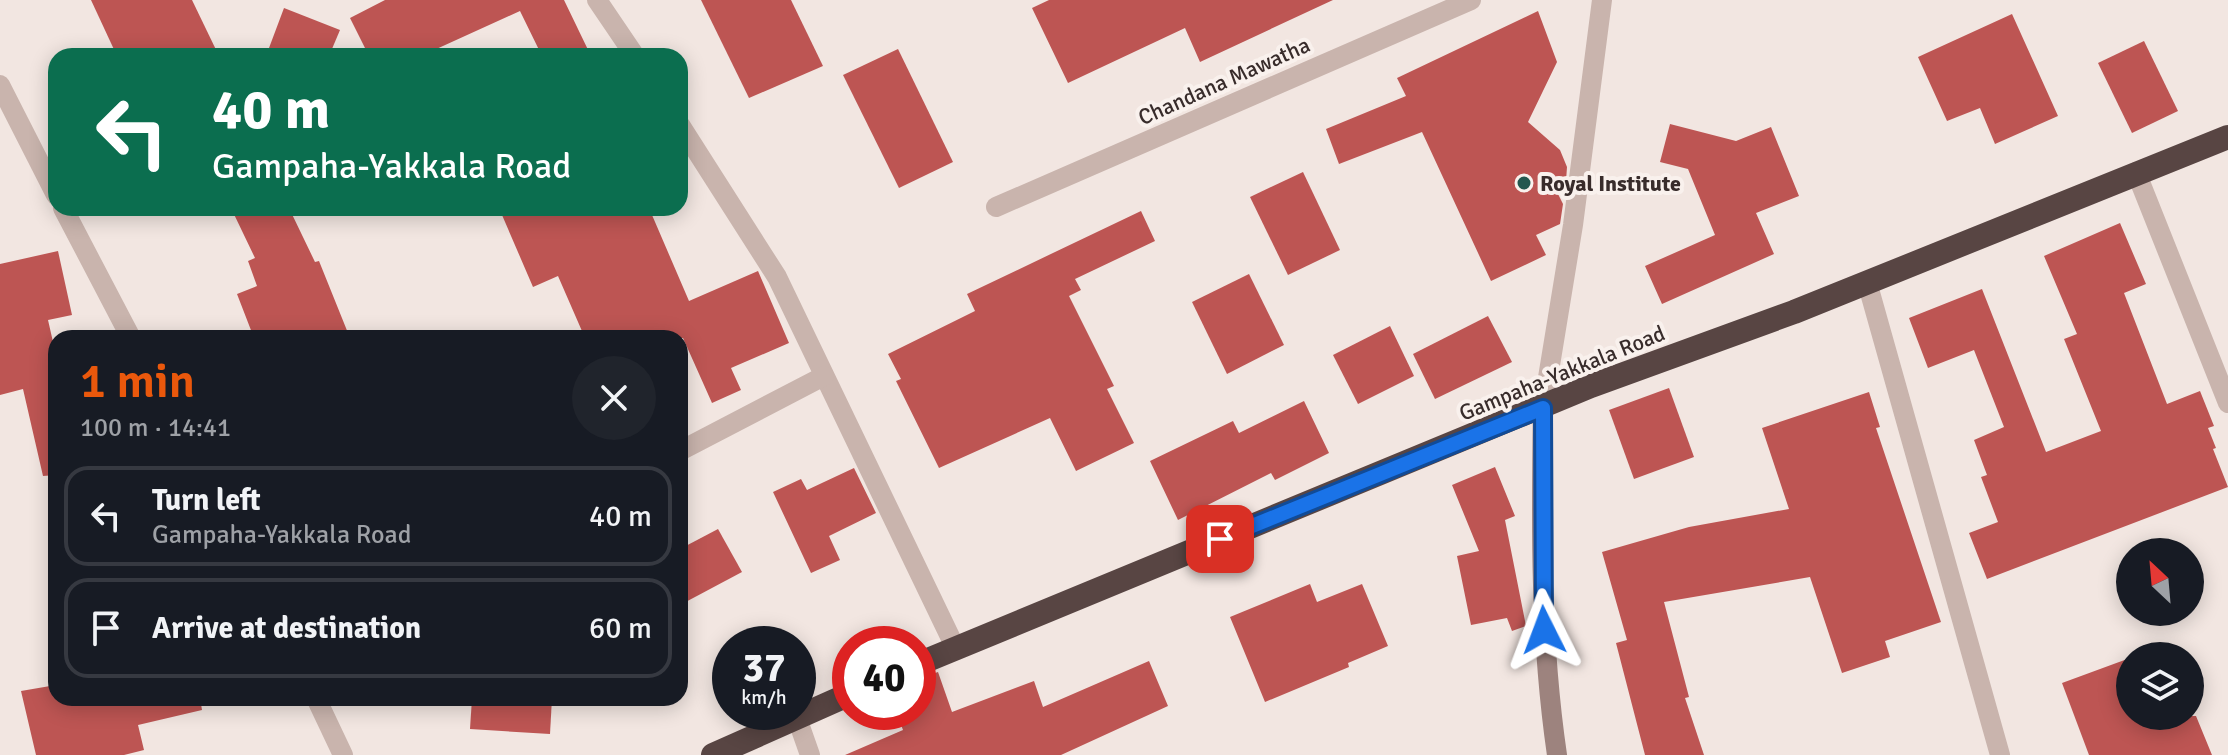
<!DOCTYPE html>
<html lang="en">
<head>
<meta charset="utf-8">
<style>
  :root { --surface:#171b24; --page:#20242c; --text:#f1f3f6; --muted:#9ea1a6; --line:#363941; --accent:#ea580c }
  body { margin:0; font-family:Signika,sans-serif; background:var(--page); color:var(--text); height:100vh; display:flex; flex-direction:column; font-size:30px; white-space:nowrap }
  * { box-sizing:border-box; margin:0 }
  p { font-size:26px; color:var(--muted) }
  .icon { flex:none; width:44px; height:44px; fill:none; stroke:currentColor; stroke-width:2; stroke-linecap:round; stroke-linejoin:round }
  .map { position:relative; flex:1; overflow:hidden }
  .sheet { position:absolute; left:48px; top:330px; width:640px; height:376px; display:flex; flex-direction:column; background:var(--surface); border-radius:24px; box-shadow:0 4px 20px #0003 }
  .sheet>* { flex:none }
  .guide { position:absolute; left:48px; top:48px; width:640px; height:168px; border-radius:24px; box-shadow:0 4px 20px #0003; background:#0b6e4f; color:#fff; overflow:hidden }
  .needle { width:52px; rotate:334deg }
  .fabs { position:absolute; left:2116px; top:538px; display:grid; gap:16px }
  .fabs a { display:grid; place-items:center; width:88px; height:88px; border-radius:50%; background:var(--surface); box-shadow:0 4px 20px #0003; font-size:40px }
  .speed { position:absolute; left:712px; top:626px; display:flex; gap:16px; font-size:40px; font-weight:700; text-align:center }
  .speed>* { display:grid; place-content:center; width:104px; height:104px; border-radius:50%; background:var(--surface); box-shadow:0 4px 20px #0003; line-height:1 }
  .speed small { font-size:20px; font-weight:400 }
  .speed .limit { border:12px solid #d22; background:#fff; color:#111 }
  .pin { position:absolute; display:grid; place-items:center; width:68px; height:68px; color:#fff; margin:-34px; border-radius:16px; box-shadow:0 4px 12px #0006 }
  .me { position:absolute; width:88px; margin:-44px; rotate:357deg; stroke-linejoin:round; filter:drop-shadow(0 0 6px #0008) }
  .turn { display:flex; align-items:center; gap:28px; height:168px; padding:0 32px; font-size:36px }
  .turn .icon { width:104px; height:104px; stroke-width:2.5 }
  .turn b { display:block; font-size:56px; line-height:68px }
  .round { display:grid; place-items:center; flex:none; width:84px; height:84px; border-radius:42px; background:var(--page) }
  .summary { display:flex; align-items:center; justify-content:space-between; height:136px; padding:0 32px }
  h1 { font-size:48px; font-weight:600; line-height:60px; color:var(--accent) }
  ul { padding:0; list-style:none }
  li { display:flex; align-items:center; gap:24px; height:100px; margin:0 16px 12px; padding:0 16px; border:4px solid var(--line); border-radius:24px }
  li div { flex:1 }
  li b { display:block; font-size:30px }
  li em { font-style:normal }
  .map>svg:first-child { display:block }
</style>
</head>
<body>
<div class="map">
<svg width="2228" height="755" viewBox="0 0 2228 755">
  <rect width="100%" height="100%" fill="#f2e6e1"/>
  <g fill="#bd5553">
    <polygon points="91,0 192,0 219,56 117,56"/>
    <polygon points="385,0 564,0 591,56 542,56 520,11 421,56 369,56 350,18"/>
    <polygon points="701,0 791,0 823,66 749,98"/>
    <polygon points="1049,0 1333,0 1200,62 1185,28 1068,83 1032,8"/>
    <polygon points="284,8 340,30 329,56 266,56"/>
    <polygon points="1538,11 1557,62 1528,122 1560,150 1567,167 1566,181 1554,186 1563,204 1560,224 1536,235 1546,255 1491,281 1422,132 1339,164 1326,129 1406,96 1397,78"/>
    <polygon points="2012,14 2058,116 1995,144 1980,108 1947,121 1918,57"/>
    <polygon points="2144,41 2178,111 2132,133 2098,63"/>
    <polygon points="898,49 953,162 899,188 843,75"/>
    <polygon points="1670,124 1736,141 1771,127 1799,196 1756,213 1774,254 1662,304 1645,266 1715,235 1688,169 1660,162"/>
    <polygon points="1303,172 1340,250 1288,275 1250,197"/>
    <polygon points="231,208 289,208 315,262 319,261 350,338 254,338 237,294 257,286 248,261 255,258"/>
    <polygon points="499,208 649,208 689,301 758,271 789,343 731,368 741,390 712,403 683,338 585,338 558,276 533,287"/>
    <polygon points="1141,211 1155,241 1075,279 1081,290 1069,296 1114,386 1107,389 1134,443 1076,471 1050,418 939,468 896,381 901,379 888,354 975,311 967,294"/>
    <polygon points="2120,223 2146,284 2124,293 2167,404 2200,391 2214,426 2208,428 2216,448 2213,449 2228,487 1987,579 1969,533 1998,522 1981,477 1987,475 1974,440 2004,427 1974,350 1928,368 1909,318 1982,289 2046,452 2101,431 2064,339 2077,334 2044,256"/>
    <polygon points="58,251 72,315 48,320 56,355 56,475 43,476 23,389 0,395 0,264"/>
    <polygon points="1249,274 1284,345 1227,374 1192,302"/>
    <polygon points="1488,316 1512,362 1435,399 1413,354"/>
    <polygon points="1390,326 1414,376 1358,404 1333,355"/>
    <polygon points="1669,388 1694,457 1634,479 1609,410"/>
    <polygon points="1869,392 1880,427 1876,428 1941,622 1885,641 1890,657 1842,673 1810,577 1664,602 1689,697 1685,698 1704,755 1645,755 1616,643 1627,640 1602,552 1689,527 1789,509 1762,428"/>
    <polygon points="1304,401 1329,453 1275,480 1271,473 1178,520 1150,461 1233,421 1239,433"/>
    <polygon points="1495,467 1515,516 1505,520 1526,626 1512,631 1507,618 1471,625 1457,556 1479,551 1452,485"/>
    <polygon points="854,468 876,513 829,536 840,560 811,573 773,492 801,479 807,490"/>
    <polygon points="718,529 742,572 680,605 680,549"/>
    <polygon points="1310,584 1317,602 1362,584 1388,646 1348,663 1349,667 1265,702 1230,617"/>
    <polygon points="2130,658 2130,716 2196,716 2212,755 2089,755 2062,683"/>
    <polygon points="1149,661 1168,706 1061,755 845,755 903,730 896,712 918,712 918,679 938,672 952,712 1034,681 1043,707"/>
    <polygon points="56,685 56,698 200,698 202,710 138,725 144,750 124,755 36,755 21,691"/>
    <polygon points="472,698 552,698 550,734 470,729"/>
  </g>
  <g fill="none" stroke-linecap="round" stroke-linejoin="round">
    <g stroke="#c9b4ad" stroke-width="20">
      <polyline points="597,0 635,56"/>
      <polyline points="0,85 56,195"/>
      <polyline points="680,125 777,277 955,647"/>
      <polyline points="2136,172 2228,403"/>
      <polyline points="996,207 1471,0"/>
      <polyline points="63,208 131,338"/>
      <polyline points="1867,282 2000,755"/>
      <polyline points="1543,408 1573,225 1602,0"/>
      <polyline points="680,451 824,376"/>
      <polyline points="316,698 343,755"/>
      <polyline points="797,718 810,755"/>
    </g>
    <path stroke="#9d837e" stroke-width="20" d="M1543,408C1541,524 1540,639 1557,755"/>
    <g stroke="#584543" stroke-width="24">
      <polyline points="918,664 1591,386 1794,312 2228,137"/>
      <polyline points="713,755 850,694"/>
    </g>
  </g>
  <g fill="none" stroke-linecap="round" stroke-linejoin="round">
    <defs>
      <polyline id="route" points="1220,539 1543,408 1544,630"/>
    </defs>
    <use href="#route" stroke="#114b97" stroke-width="20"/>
    <use href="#route" stroke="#1a73e8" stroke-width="14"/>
  </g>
  <circle fill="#23574f" stroke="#f9f1ed" stroke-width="3" cx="1524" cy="183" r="8"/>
  <g text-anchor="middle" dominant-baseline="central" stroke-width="8" stroke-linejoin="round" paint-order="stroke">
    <g font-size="22" fill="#382c2b" stroke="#f9f1ed">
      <text transform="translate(1224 81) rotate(-24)">Chandana Mawatha</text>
      <text transform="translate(1562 373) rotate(-22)">Gampaha-Yakkala Road</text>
    </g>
    <g font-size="22" font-weight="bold" fill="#382c2b" stroke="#f9f1ed" text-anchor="start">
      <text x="1540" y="183">Royal Institute</text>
    </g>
  </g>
</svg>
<div class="fabs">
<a><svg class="needle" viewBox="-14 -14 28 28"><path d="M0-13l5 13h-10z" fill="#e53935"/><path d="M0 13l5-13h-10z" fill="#9ea1a6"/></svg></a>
<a><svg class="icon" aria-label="layers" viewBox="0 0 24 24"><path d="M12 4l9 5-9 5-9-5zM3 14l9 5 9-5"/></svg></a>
</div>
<div class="speed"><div>37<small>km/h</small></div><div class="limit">40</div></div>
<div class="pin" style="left:1220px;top:539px;background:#d93025"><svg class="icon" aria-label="arrive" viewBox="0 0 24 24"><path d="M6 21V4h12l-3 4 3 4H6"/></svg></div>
<svg class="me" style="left:1544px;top:630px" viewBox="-20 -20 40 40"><path d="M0-17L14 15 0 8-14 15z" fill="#1a73e8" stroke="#fff" stroke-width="4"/></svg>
<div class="guide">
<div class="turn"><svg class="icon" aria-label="left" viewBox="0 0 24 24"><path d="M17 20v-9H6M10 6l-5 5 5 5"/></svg><div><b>40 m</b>Gampaha-Yakkala Road</div></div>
</div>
<section class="sheet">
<div class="summary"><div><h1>1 min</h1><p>100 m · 14:41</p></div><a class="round"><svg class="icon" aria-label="close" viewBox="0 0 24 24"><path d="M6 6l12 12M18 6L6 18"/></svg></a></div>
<ul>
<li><svg class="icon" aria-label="left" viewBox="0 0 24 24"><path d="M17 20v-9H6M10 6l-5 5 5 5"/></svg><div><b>Turn left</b><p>Gampaha-Yakkala Road</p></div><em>40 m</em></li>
<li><svg class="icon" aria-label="arrive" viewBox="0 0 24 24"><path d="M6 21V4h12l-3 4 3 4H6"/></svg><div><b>Arrive at destination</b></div><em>60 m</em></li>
</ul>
</section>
</div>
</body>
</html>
